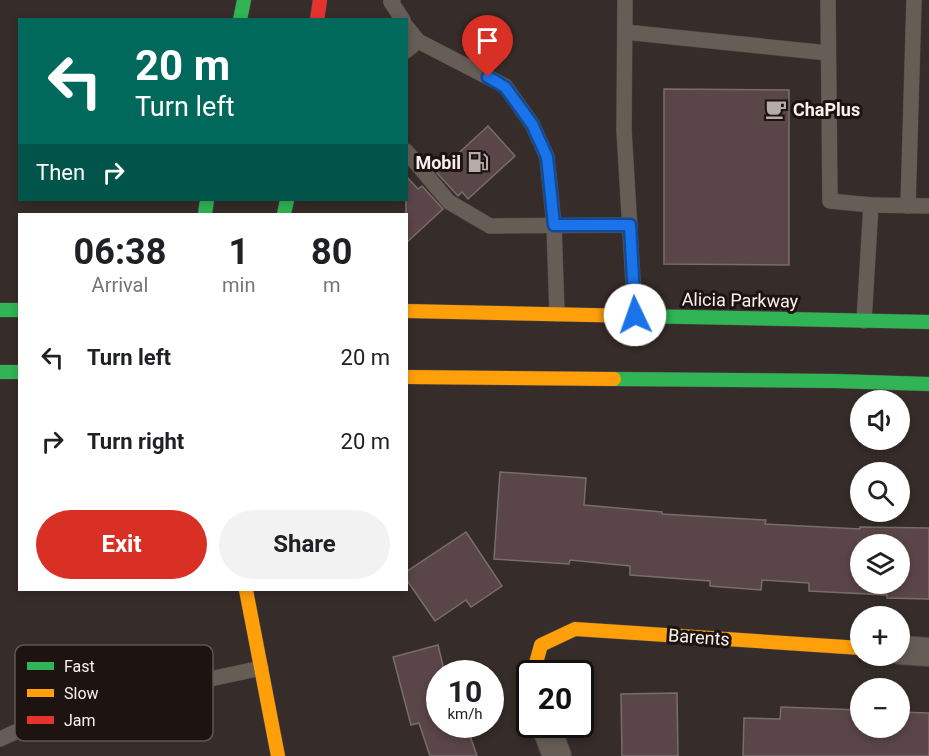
<!DOCTYPE html>
<html lang="en">
<head>
<meta charset="utf-8">
<style>
  :root { --surface:#fff; --page:#f2f2f2; --text:#202124; --muted:#757577; --accent:#d93025 }
  body { margin:0; font-family:Roboto,sans-serif; background:var(--page); color:var(--text); height:100vh; display:flex; flex-direction:column; font-size:22px; white-space:nowrap }
  * { box-sizing:border-box; margin:0 }
  p { font-size:20px; color:var(--muted) }
  .icon { flex:none; width:33px; height:33px; fill:none; stroke:currentColor; stroke-width:2; stroke-linecap:round; stroke-linejoin:round }
  .map { position:relative; flex:1; overflow:hidden }
  .drawer { position:absolute; left:18px; top:213px; width:390px; height:378px; display:flex; flex-direction:column; background:var(--surface); border-radius:0px; box-shadow:0 3px 9px #0003 }
  .drawer>* { flex:none }
  .guide { position:absolute; left:18px; top:18px; width:390px; height:183px; border-radius:0px; box-shadow:0 3px 9px #0003; background:#00695c; color:#fff; overflow:hidden }
  .tools { position:absolute; left:850px; top:390px; display:grid; gap:12px }
  .tools a { display:grid; place-items:center; width:60px; height:60px; border-radius:50%; background:var(--surface); box-shadow:0 3px 9px #0003; font-size:30px }
  .speed { position:absolute; left:426px; top:660px; display:flex; gap:12px; font-size:30px; font-weight:700; text-align:center }
  .speed>* { display:grid; place-content:center; width:78px; height:78px; border-radius:50%; background:var(--surface); box-shadow:0 3px 9px #0003; line-height:1 }
  .speed small { font-size:15px; font-weight:400 }
  .speed .limit { border:3px solid #111; border-radius:9px; background:#fff; color:#111 }
  .pin { position:absolute; display:grid; place-items:center; width:51px; height:51px; color:#fff; margin:-62px -26px; border-radius:50% 50% 50% 0; rotate:-45deg; box-shadow:0 0 6px #0007 }
  .pin .icon { rotate:45deg }
  .me { position:absolute; width:66px; margin:-33px; rotate:357deg; stroke-linejoin:round; filter:drop-shadow(0 0 4px #0008) }
  .turn { display:flex; align-items:center; gap:21px; height:126px; padding:0 18px; font-size:27px }
  .turn .icon { width:78px; height:78px; stroke-width:2.5 }
  .turn b { display:block; font-size:42px; line-height:51px }
  .then { display:flex; align-items:center; height:57px; padding:0 18px; background:#0003; gap:12px; font-size:22px }
  .eta { display:flex; justify-content:space-evenly; align-items:center; height:102px; text-align:center }
  .eta b { font-size:36px; font-weight:700; line-height:42px }
  .action { display:flex; gap:12px; margin-top:auto; padding:12px 18px }
  .action a { flex:1; height:69px; border-radius:36px; background:var(--accent); color:#fff; font-size:24px; font-weight:700; line-height:69px; text-align:center }
  .action a+a { background:var(--page); color:var(--text) }
  ul { padding:0; list-style:none }
  li { display:flex; align-items:center; gap:18px; height:84px; padding:0 18px }
  li div { flex:1 }
  li b { display:block; font-size:22px }
  li em { font-style:normal }
  .map>svg:first-child { display:block }
</style>
</head>
<body>
<div class="map">
<svg width="929" height="756" viewBox="0 0 929 756">
  <rect width="100%" height="100%" fill="#362c29"/>
  <g fill="#5a4548" stroke="#776d6d" stroke-width="1.5" fill-rule="evenodd">
    <polygon points="664,89 789,90 789,265 664,264"/>
    <polygon points="488,126 515,156 468,199 462,192 458,196 437,173"/>
    <polygon points="406,176 418,189 422,186 443,209 406,243"/>
    <path d="M500,472L586,478L584,505L662,512V514L766,520L765,524L860,529V527L929,528V599L887,598V595L809,591V583L762,580L761,590L710,586V581L630,575V566L570,560L569,564L494,559ZM861,544H900V584H861Z"/>
    <polygon points="466,532 502,586 471,607 466,600 435,621 406,579 406,572"/>
    <polygon points="438,645 445,674 440,674 440,724 466,724 477,756 430,756 419,723 411,725 393,657"/>
    <polygon points="677,693 678,756 622,756 621,694"/>
    <polygon points="781,707 861,710 861,728 900,728 900,712 929,713 929,756 743,756 744,718 780,719"/>
  </g>
  <g fill="none" stroke-linecap="round" stroke-linejoin="round">
    <defs>
      <g id="lane">
        <polyline points="393,0 391,2 403,20"/>
        <polyline points="625,0 624,130 635,315"/>
        <polyline points="828,0 830,201 871,205 864,321"/>
        <polyline points="406,26 418,41 505,86 532,124 547,157 554,225 557,314"/>
        <polyline points="625,32 828,53"/>
        <polyline points="406,51 418,41"/>
        <polyline points="406,151 449,202 490,226 630,225"/>
        <polyline points="871,205 929,206"/>
        <polyline points="908,206 914,0"/>
        <polyline points="0,739 61,711 261,668"/>
      </g>
      <g id="street">
        <polyline points="900,650 929,652"/>
        <polyline points="545,724 557,756"/>
      </g>
      <g id="fast">
        <polyline points="240,20 244,0"/>
        <polyline points="205,214 207,200"/>
        <polyline points="284,214 287,200"/>
        <polyline points="0,310 20,310"/>
        <polyline points="637,316 929,322"/>
        <polyline points="0,372 20,372"/>
        <polyline points="614,379 835,381 929,384"/>
      </g>
      <g id="slow">
        <polyline points="406,311 637,316"/>
        <polyline points="406,377 614,379"/>
        <polyline points="246,590 278,756"/>
        <polyline points="533,674 541,645 575,629 861,648"/>
      </g>
      <polyline id="jam" points="317,20 320,0"/>
    </defs>
    <use href="#lane" stroke="#514845" stroke-width="16"/>
    <use href="#street" stroke="#514845" stroke-width="30"/>
    <use href="#fast" stroke="#514845" stroke-width="15"/>
    <use href="#slow" stroke="#514845" stroke-width="15"/>
    <use href="#jam" stroke="#514845" stroke-width="15"/>
    <use href="#lane" stroke="#665e56" stroke-width="15"/>
    <use href="#street" stroke="#665e56" stroke-width="28"/>
    <use href="#fast" stroke="#30b455" stroke-width="14"/>
    <use href="#slow" stroke="#ff9f0a" stroke-width="14"/>
    <use href="#jam" stroke="#e5322d" stroke-width="14"/>
  </g>
  <g fill="none" stroke-linecap="round" stroke-linejoin="round">
    <defs>
      <polyline id="route" points="488,77 505,87 532,124 547,157 554,225 630,225 635,315"/>
    </defs>
    <use href="#route" stroke="#114b97" stroke-width="15"/>
    <use href="#route" stroke="#1a73e8" stroke-width="10"/>
  </g>
  <defs>
    <symbol id="cafe-bare" viewBox="-9 -9 18 18"><path d="M-5.5-4.5H6V0H3Q3 3.5 0 3.5H-2.5Q-5.5 3.5-5.5 0ZM3-3.2v2h1.7v-2ZM-6 4.5H4V6H-6Z" fill="#b7aba8" stroke="#1d1411" stroke-width="2.5" paint-order="stroke"/></symbol>
    <symbol id="fuel-bare" viewBox="-9 -9 18 18"><path d="M-5.5-6h7V0h2V4h1.3V-2.5L3-4.5l.8-.8L6-3V5H2.5V1h-1V6h-7ZM-4.2-4.7v3.2H.2V-4.7Z" fill="#b7aba8" stroke="#1d1411" stroke-width="2.5" paint-order="stroke"/></symbol>
  </defs>
  <g fill-rule="evenodd">
    <use href="#cafe-bare" x="761" y="94" width="30" height="30"/>
    <use href="#fuel-bare" x="463" y="147" width="30" height="30"/>
  </g>
  <g text-anchor="middle" dominant-baseline="central" stroke-width="6" stroke-linejoin="round" paint-order="stroke">
    <g font-size="18" font-weight="bold" fill="#fdf0ec" stroke="#1d1411" text-anchor="start">
      <text x="793" y="109">ChaPlus</text>
      <text x="461" y="162" text-anchor="end">Mobil</text>
    </g>
    <g font-size="18" fill="#fdf0ec" stroke="#1d1411">
      <text transform="translate(740 300) rotate(1)">Alicia Parkway</text>
      <text transform="translate(699 637) rotate(4)">Barents</text>
    </g>
  </g>
  <rect x="15" y="645" width="198" height="96" rx="9" fill="#1d1411" stroke="#605653" stroke-width="1.5"/>
  <rect x="27" y="662" width="27" height="8" fill="#30b455"/>
  <rect x="27" y="689" width="27" height="8" fill="#ff9f0a"/>
  <rect x="27" y="716" width="27" height="8" fill="#e5322d"/>
  <g font-size="16" fill="#fdf0ec">
    <text x="64" y="672">Fast</text>
    <text x="64" y="699">Slow</text>
    <text x="64" y="726">Jam</text>
  </g>
</svg>
<div class="tools">
<a><svg class="icon" aria-label="sound" viewBox="0 0 24 24"><path d="M4 9h4l5-4v14l-5-4H4zM17 9q2 3 0 6"/></svg></a>
<a><svg class="icon" aria-label="search" viewBox="0 0 24 24"><circle cx="10" cy="10" r="6"/><path d="M15 15l6 6"/></svg></a>
<a><svg class="icon" aria-label="layers" viewBox="0 0 24 24"><path d="M12 4l9 5-9 5-9-5zM3 14l9 5 9-5"/></svg></a>
<a>+</a>
<a>−</a>
</div>
<div class="speed"><div>10<small>km/h</small></div><div class="limit">20</div></div>
<div class="pin" style="left:488px;top:77px;background:#d93025"><svg class="icon" aria-label="arrive" viewBox="0 0 24 24"><path d="M6 21V4h12l-3 4 3 4H6"/></svg></div>
<svg class="me" style="left:635px;top:315px" viewBox="-20 -20 40 40"><circle r="19" fill="#fff"/><path d="M0-13L10 11 0 6-10 11z" fill="#1a73e8"/></svg>
<div class="guide">
<div class="turn"><svg class="icon" aria-label="left" viewBox="0 0 24 24"><path d="M17 20v-9H6M10 6l-5 5 5 5"/></svg><div><b>20 m</b>Turn left</div></div>
<div class="then">Then<svg class="icon" aria-label="right" viewBox="0 0 24 24"><path d="M7 20v-9h11M14 6l5 5-5 5"/></svg></div>
</div>
<section class="drawer">
<div class="eta">
<div><b>06:38</b><p>Arrival</p></div>
<div><b>1</b><p>min</p></div>
<div><b>80</b><p>m</p></div>
</div>
<ul>
<li><svg class="icon" aria-label="left" viewBox="0 0 24 24"><path d="M17 20v-9H6M10 6l-5 5 5 5"/></svg><div><b>Turn left</b></div><em>20 m</em></li>
<li><svg class="icon" aria-label="right" viewBox="0 0 24 24"><path d="M7 20v-9h11M14 6l5 5-5 5"/></svg><div><b>Turn right</b></div><em>20 m</em></li>
</ul>
<div class="action"><a>Exit</a><a>Share</a></div>
</section>
</div>
</body>
</html>
